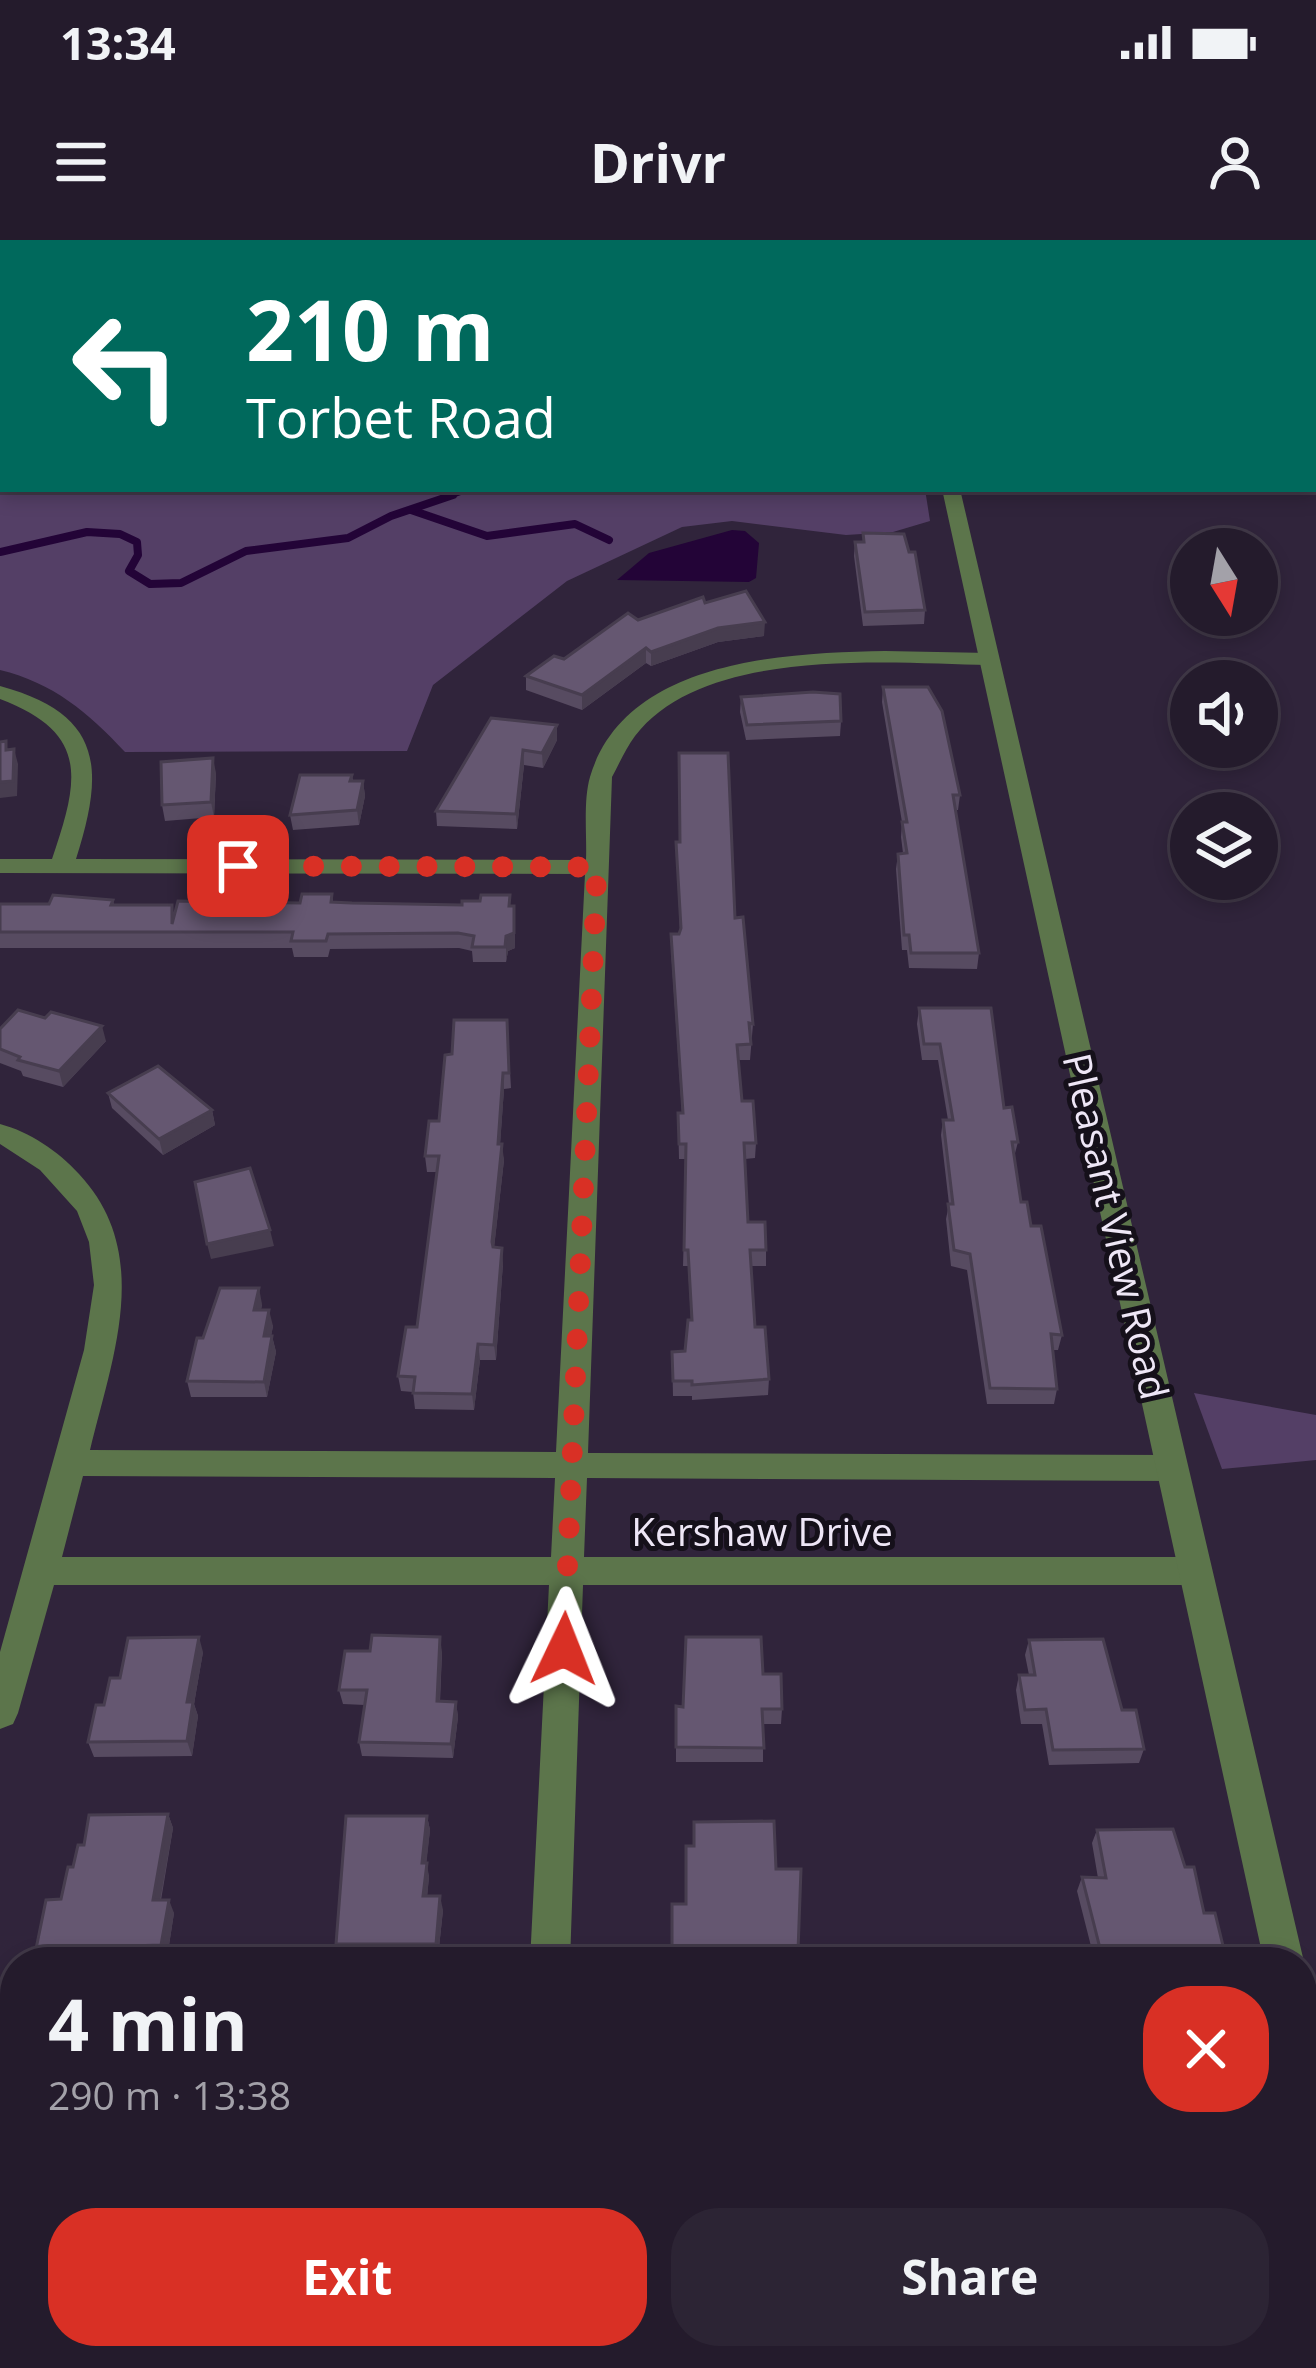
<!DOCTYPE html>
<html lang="en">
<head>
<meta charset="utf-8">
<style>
  :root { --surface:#241b2c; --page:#2c2434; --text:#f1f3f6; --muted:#a3a1a9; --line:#413948; --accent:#d93025 }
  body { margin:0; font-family:"Open Sans",sans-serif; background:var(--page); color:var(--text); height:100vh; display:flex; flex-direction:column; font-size:45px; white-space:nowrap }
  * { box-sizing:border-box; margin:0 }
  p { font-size:39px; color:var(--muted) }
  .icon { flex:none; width:66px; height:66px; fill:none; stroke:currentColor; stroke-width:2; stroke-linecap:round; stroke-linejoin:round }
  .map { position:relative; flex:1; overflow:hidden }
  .drawer { position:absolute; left:0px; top:1707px; width:1317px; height:423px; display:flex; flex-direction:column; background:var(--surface); border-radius:48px 48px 0 0; box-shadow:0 6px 18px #0003,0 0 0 3px var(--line) }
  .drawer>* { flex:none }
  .banner { position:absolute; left:0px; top:0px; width:1317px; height:252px; box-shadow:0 6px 18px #0003,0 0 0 3px var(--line); background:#00695c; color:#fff; overflow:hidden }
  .needle { width:78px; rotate:169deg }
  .tools { position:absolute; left:1170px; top:288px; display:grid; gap:24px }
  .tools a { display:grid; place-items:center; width:108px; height:108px; border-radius:50%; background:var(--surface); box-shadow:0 6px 18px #0003,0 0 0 3px var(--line); font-size:60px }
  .pin { position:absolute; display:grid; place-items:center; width:102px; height:102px; color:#fff; margin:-51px; border-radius:24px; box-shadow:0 6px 18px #0006 }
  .me { position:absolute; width:132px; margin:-66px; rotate:2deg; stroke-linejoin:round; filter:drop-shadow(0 0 9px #0008) }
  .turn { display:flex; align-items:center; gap:42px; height:252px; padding:0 48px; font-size:54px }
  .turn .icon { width:156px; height:156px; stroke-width:2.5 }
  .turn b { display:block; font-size:84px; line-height:102px }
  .round { display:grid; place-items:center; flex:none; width:126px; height:126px; border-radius:48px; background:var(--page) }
  .headline { display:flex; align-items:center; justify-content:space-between; height:204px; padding:0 48px }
  h1 { font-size:72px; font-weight:700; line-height:90px }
  .action { display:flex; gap:24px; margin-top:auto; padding:24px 48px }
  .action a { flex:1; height:138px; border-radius:48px; background:var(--accent); color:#fff; font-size:48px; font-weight:700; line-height:138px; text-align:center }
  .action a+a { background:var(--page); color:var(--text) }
  .status { display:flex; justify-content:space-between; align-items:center; height:84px; padding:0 60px; background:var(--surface); direction:ltr }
  .status svg { height:33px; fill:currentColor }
  header { display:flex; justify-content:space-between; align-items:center; height:156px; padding:0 48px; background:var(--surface); font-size:54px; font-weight:700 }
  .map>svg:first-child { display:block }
</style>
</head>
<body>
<div class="status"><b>13:34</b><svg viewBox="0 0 49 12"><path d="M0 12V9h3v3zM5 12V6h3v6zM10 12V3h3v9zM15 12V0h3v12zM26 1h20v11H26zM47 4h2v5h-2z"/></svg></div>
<header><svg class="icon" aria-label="menu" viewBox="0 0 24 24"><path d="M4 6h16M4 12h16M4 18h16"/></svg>Drivr<svg class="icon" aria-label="person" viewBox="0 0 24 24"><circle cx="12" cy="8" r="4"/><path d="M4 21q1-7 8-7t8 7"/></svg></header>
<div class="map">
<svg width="1316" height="2128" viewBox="0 0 1316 2128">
  <rect width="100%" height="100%" fill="#30243b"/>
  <g fill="#543f66">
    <polygon points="0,0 402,0 404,3 3,3 0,77"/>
    <path d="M0,239L3,249H925L930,281L893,292L846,295L732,281L682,287L567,341L433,445L407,511L125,512C88,472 53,443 0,430Z"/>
    <polygon points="1194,1153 1316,1175 1316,1220 1222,1229"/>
  </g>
  <polygon fill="#230437" points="732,290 745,291 759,303 756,338 749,342 617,340 649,313"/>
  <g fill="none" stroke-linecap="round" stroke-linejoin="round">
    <polyline stroke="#230437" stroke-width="6" points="444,258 469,249"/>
    <g stroke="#230437" stroke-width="8">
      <polyline points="411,270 487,296 575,284 609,300"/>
      <polyline points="0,312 87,292 120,294 137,302 138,315 129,331 150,344 181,343 246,311 348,298 391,276 453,255"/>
    </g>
    <g fill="#5c754b" fill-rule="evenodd">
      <polygon points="3,133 3,143 0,144 0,134"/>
      <path d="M885,411L989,413L999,419L989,425C888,423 704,406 635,496C626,508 619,524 612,537L588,1213L1172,1215L1183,1219L1188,1228L1183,1237L1172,1241L587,1238L584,1317H1195L1207,1321L1212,1331L1207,1341L1195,1345H583L570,1722H530L549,1345H54L18,1473L13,1484L0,1489V1412L84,1110L94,1045L89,1002L77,971L40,930L0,904V884C30,892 58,911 79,934C154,1014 112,1118 90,1210L556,1212L585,634L0,633V619H52C79,540 90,493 0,459V446C103,474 105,528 76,619L586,620C587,595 583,561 590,537C625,419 786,413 885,411ZM83,1236L555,1238L551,1317H62Z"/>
      <polygon points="511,2115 557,2115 556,2128 510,2128"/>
    </g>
    <g fill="#5c754b" fill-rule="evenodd">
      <polygon points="888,0 902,0 903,3 889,3"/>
      <polygon points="942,249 960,249 1304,1722 1302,1726 1302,1722 1264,1722"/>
      <polygon points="1302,1777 1316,1783 1316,1876 1302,1870"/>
    </g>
  </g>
  <g fill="#574b61">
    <polygon points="863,293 925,370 924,384 863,386 854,316 855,302 863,302"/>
    <polygon points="705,363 764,396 718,402 651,426 646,423 582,470 526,450 526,436 564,419 638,380"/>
    <polygon points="883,447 960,555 958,570 955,570 979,713 977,729 909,728 907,710 902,710 896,629 898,614 903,613 901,597 902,582 882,462"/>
    <polygon points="741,457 841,481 840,496 746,500 740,472"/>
    <polygon points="491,478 557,500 543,528 524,525 517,589 437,586 436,571"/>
    <polygon points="216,533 214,577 165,581 162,565"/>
    <polygon points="352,535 353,541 363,541 365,556 359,585 293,590 290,575"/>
    <polygon points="676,602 735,678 753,784 750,820 738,820 742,861 756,903 755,918 745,919 748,982 766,1010 766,1026 751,1026 755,1087 769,1139 768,1155 692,1160 692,1156 673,1156 672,1112 685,1111 691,1080 688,1026 683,1026 686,919 679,919 678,873 682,873 671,710 671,694 679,694 680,691"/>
    <polygon points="332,654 333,662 352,663 514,666 515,708 508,711 506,722 473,722 472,711 459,708 330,709 328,717 294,717 292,708 0,708 0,664 49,664 113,660 114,665 174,676 300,663"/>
    <polygon points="919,768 1004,868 1018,902 1014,917 1021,962 1031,986 1062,1095 1058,1110 1053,1110 1057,1149 1054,1164 987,1164 967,1030 951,1026 946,979 949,964 941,895 943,880 948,880 938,820 922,820 917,784"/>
    <polygon points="507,780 511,848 504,849 500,904 504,920 494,1007 503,1023 496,1120 480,1120 474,1170 415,1169 413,1152 401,1151 398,1136 417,1087 437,932 427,932 425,916 439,881 452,814"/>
    <polygon points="0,789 106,801 63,847 23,836 21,831 0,823"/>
    <polygon points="108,853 212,870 215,885 163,915 112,868"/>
    <polygon points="262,1064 261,1070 273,1086 271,1096 272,1096 276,1112 267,1157 191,1157 187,1141 203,1098"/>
    <polygon points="1029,1400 1122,1470 1144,1509 1139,1523 1049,1525 1042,1484 1021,1484 1016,1450 1019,1435 1029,1435 1025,1415"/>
    <polygon points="203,1412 194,1464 198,1476 192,1516 94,1517 88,1502 104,1465 120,1438"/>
    <polygon points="442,1412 440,1462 456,1462 458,1477 453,1518 362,1516 359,1502 365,1465 343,1464 339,1450"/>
    <polygon points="763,1434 782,1469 781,1484 763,1484 763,1522 676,1522 676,1466 683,1467"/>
    <polygon points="168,1574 173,1588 161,1660 174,1673 167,1718 43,1722 36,1709 61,1659 84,1605"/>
    <polygon points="427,1576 430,1590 426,1623 429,1637 427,1656 443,1670 438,1717 340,1717 336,1704"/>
    <polygon points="1097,1590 1185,1627 1226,1718 1224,1722 1095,1722 1077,1651 1082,1637 1098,1638 1092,1603"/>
    <polygon points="776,1629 798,1711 797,1722 672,1722 672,1664 686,1664"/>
    <polygon points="1109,2115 1234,2115 1236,2128 1111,2128"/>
  </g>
  <g fill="#473d4f">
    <polygon points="765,382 764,396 718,402 651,426 651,412 718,388"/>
    <polygon points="646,408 646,423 582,470 582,455"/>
    <polygon points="557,485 557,500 543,528 542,513"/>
    <polygon points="14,509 18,524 17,556 0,558 0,542"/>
    <polygon points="523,510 524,525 517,589 516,574"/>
    <polygon points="213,518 216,533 214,577 211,562"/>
    <polygon points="363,541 365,556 359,585 357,570"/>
    <polygon points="514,666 515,708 508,711 506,722 506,696"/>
    <polygon points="102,786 106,801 63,847 59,831"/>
    <polygon points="503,833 504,849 499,920 498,904"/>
    <polygon points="212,870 215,885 163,915 159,899"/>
    <polygon points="502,904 504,920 493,1018 492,1002"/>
    <polygon points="270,990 274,1006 211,1019 207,1004"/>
    <polygon points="502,1008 503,1023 496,1120 494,1105"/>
    <polygon points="259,1048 262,1064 258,1086 254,1070"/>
    <polygon points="269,1070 273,1086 268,1112 264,1096"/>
    <polygon points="272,1096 276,1112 267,1157 264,1142"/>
    <polygon points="478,1104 480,1120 474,1170 472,1154"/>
    <polygon points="199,1397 203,1412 194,1464 198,1476 192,1516 187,1501 187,1462"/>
    <polygon points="440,1397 442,1412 439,1476 437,1461"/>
    <polygon points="456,1462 458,1477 453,1518 451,1504"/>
    <polygon points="168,1574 173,1588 158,1673 153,1660"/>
    <polygon points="427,1576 430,1590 425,1637 422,1623"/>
    <polygon points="427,1623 429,1637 426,1670 423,1656"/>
    <polygon points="440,1656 443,1670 438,1717 436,1704"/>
    <polygon points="169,1660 174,1673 167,1718 161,1705"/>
    <polygon points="15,1938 15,1961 0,1983 0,1960"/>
  </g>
  <g fill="#655771" stroke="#473d4f" stroke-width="3">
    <polygon points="863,293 904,294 909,312 915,312 925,370 865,372 855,302 864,302"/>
    <polygon points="746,351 765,382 718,388 651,412 646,408 582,455 526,436 554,416 564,419 628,373 638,380 703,357 705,363"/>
    <polygon points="883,447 928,447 942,471 960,555 953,555 979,713 911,713 909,695 904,695 898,614 907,613 902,582 907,582"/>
    <polygon points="813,452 840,454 841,481 747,485 741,457"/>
    <polygon points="491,478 557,485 542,513 523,510 516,574 436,571"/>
    <polygon points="6,501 6,510 14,509 13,541 0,542 0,502"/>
    <polygon points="679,513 728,513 735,678 743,677 753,784 749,783 751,804 737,805 742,861 753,861 756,903 744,903 748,982 765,982 766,1010 750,1010 755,1087 765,1087 769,1139 692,1145 692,1141 673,1141 672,1112 685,1111 688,1080 692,1080 688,1010 684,1010 686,904 679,904 678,873 683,873 671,694 679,694 681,688 676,602 680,602"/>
    <polygon points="213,518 211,562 162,565 161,522"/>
    <polygon points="300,535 352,535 350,541 363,541 357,570 290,575"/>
    <polygon points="302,654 332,654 331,662 352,663 462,665 462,661 480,661 481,655 510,655 509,666 514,666 514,693 506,696 505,707 472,707 474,696 458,693 328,694 326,701 291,701 293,692 0,692 0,664 49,664 53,655 113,660 111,665 172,665 172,684 178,661 300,663"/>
    <polygon points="919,768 991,768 1004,868 1012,867 1018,902 1012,902 1021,962 1027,962 1031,986 1041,986 1062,1095 1051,1094 1057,1149 990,1148 970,1014 954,1010 948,964 953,964 943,880 953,880 940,804 924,804"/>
    <polygon points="18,770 45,778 51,772 102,786 59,831 18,820 20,817 0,809 0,789"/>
    <polygon points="454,780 507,780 509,833 503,833 498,904 502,904 492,1002 493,1007 502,1008 494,1105 478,1104 472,1154 413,1153 415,1137 398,1136 406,1087 417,1087 439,916 425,916 429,881 439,881 445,815 452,814"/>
    <polygon points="158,826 212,870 159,899 108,853"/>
    <polygon points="250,928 270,990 207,1004 195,942"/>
    <polygon points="220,1048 259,1048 254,1070 269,1070 264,1096 272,1096 264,1142 187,1141 197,1098 203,1098"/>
    <polygon points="372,1395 440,1397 437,1461 456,1462 451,1504 359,1502 367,1450 339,1450 345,1411 370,1411"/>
    <polygon points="199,1397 187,1462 193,1462 187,1501 88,1502 96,1465 104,1465 110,1438 120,1438 128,1398"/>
    <polygon points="686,1397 761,1397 763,1434 781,1434 782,1469 762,1469 764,1508 676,1507 676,1466 683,1467"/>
    <polygon points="1103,1399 1122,1470 1136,1470 1144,1509 1053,1510 1046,1469 1025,1470 1019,1435 1035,1435 1029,1400"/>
    <polygon points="168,1574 153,1660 169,1660 161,1705 36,1709 46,1660 61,1659 68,1627 73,1627 78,1605 84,1605 89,1575"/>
    <polygon points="346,1576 427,1576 422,1623 427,1623 423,1656 440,1656 436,1704 336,1704"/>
    <polygon points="774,1581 776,1629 801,1629 798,1711 672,1711 672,1664 686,1664 686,1606 694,1606 694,1582"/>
    <polygon points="1173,1589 1185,1627 1194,1627 1204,1673 1215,1673 1226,1718 1103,1720 1082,1637 1106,1638 1097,1590"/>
    <polygon points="0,1804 15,1812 15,1938 0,1960"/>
    <polygon points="283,2115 400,2115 399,2128 282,2128"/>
    <polygon points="686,2115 805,2115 806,2128 673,2128 673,2119 686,2118"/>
    <polygon points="1116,2115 1234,2115 1236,2128 1118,2128"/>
  </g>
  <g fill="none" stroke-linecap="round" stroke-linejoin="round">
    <polyline stroke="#d93025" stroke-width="21" stroke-dasharray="0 37.8" points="238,626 597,627 564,1409"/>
  </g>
  <g text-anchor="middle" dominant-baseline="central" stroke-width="10" stroke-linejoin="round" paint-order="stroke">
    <g font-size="39" fill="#eee6f6" stroke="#15101a">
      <text transform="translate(1117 986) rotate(77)">Pleasant View Road</text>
      <text x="762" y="1290">Kershaw Drive</text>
    </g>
  </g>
</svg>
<div class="tools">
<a><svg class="needle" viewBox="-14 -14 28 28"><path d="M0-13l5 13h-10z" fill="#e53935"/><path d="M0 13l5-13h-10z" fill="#a3a1a9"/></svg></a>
<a><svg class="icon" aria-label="sound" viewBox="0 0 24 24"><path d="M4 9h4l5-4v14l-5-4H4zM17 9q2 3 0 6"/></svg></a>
<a><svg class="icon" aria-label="layers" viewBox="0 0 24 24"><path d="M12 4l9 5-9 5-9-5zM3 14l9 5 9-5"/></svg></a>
</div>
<div class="pin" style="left:238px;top:626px;background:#d93025"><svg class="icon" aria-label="arrive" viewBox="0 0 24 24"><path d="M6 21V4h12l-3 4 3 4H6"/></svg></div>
<svg class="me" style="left:564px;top:1409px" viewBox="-20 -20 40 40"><path d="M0-17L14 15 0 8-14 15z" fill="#d93025" stroke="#fff" stroke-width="4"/></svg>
<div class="banner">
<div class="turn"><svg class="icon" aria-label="left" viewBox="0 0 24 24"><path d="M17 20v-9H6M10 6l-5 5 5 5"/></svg><div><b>210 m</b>Torbet Road</div></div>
</div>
<section class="drawer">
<div class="headline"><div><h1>4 min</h1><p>290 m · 13:38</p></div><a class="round" style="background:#d93025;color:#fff"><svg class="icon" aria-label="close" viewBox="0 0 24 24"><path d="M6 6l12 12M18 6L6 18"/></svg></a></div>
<div class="action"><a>Exit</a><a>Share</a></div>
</section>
</div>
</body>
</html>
